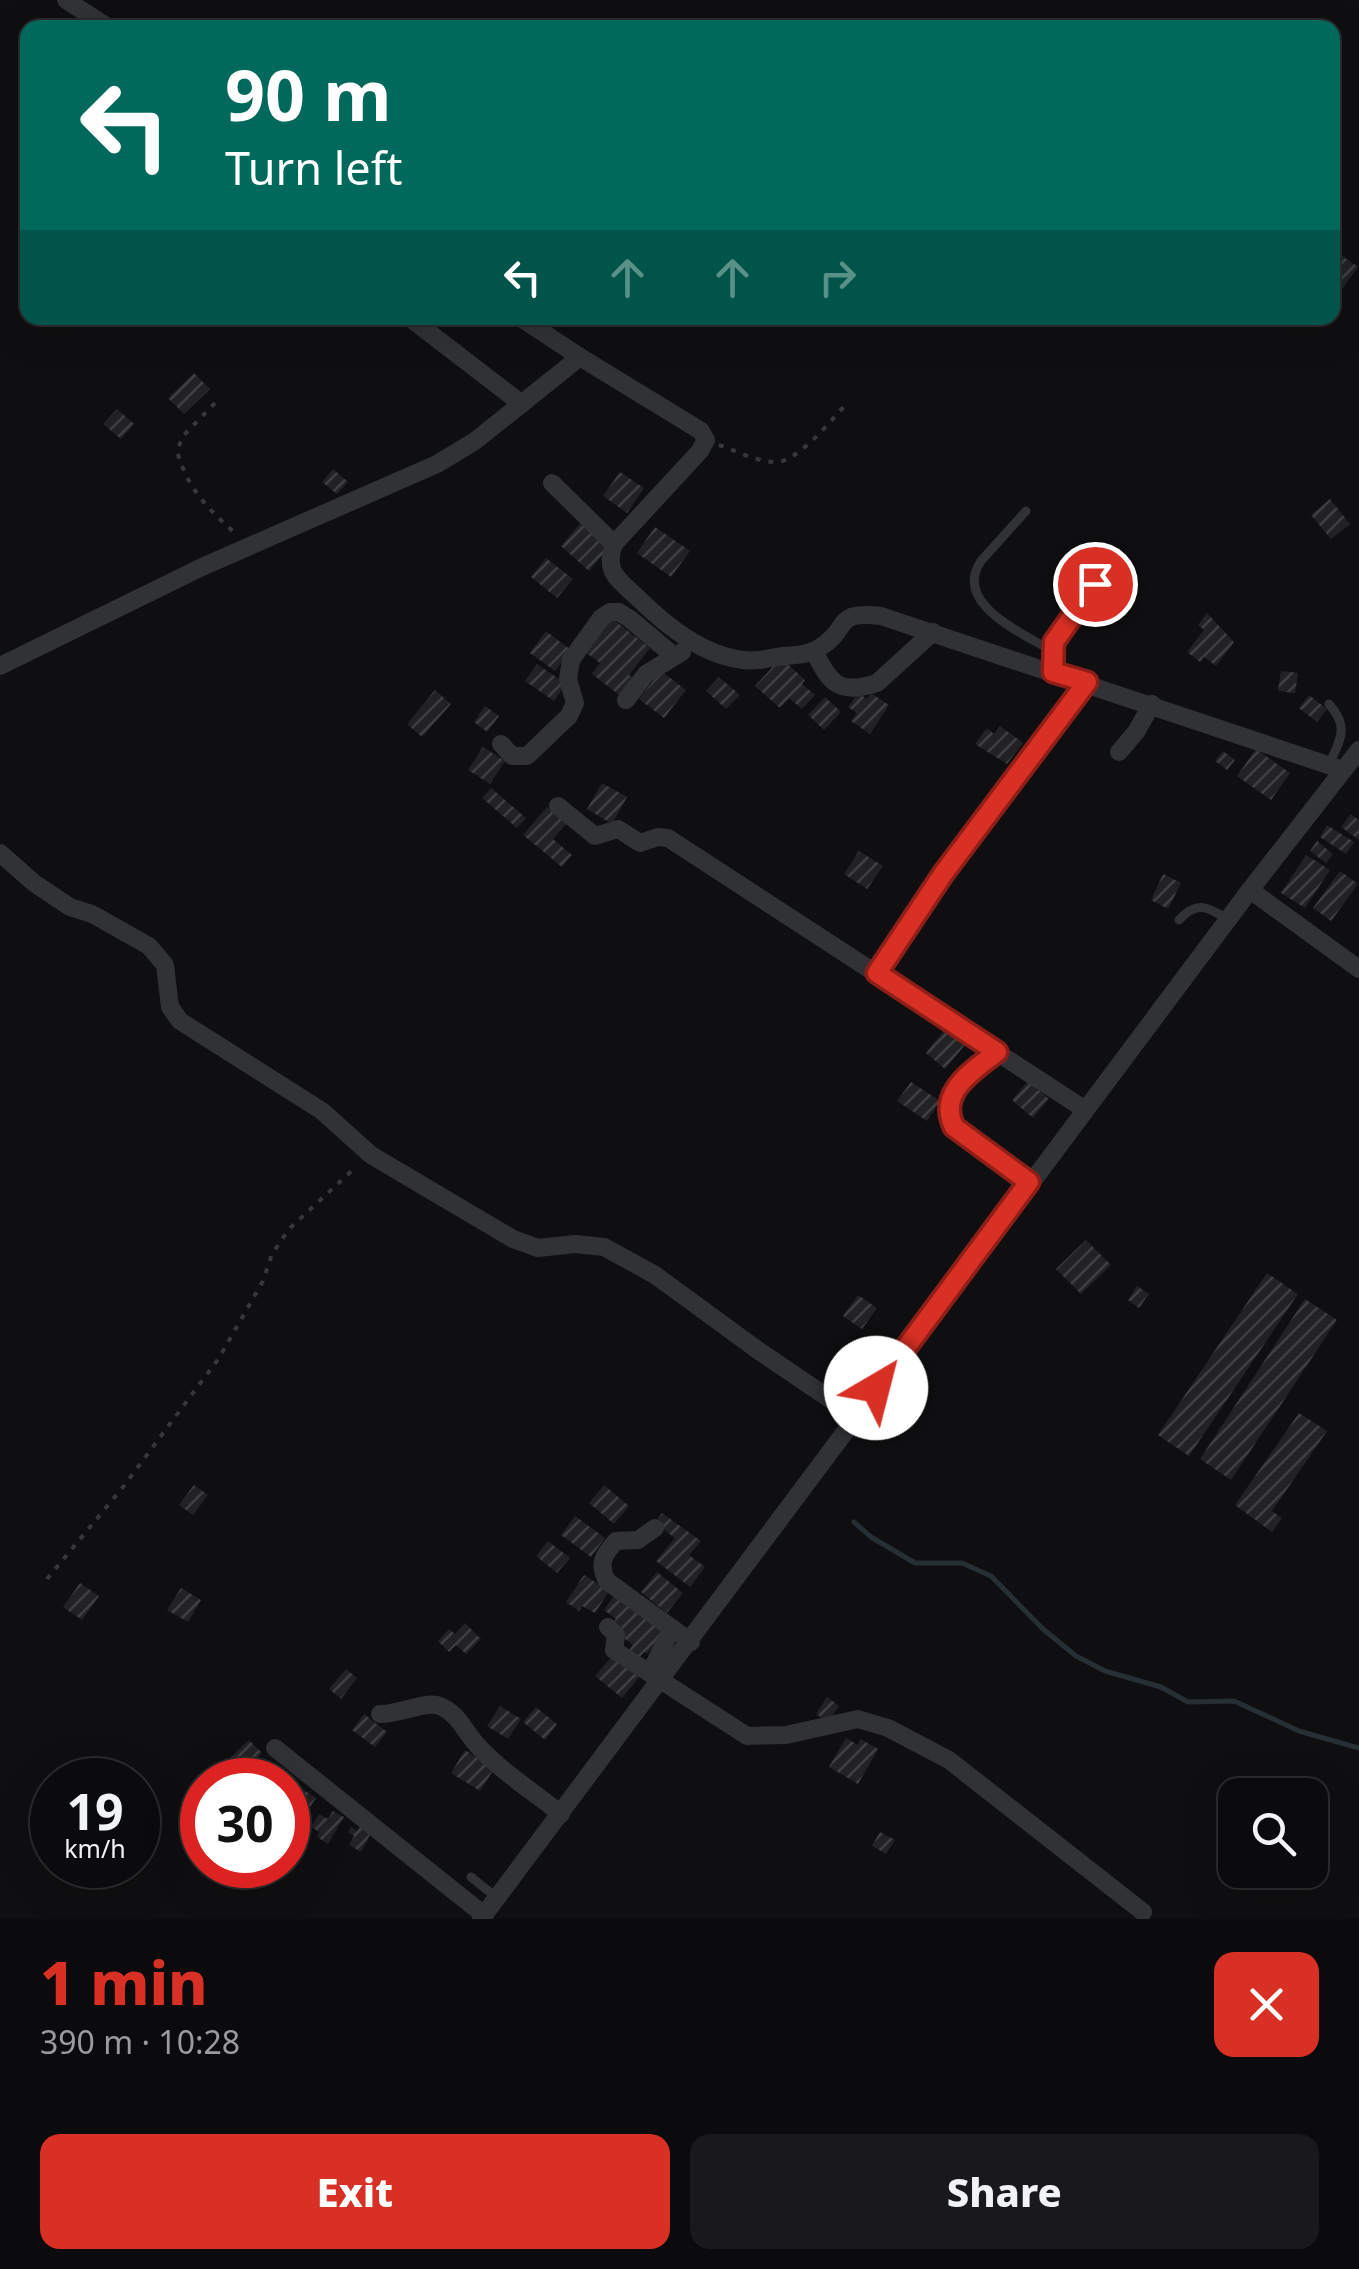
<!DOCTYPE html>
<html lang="en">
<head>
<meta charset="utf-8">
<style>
  :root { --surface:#0b0b0d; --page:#19191b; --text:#f1f3f6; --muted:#9a9b9d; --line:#2b2b2e; --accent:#d93025 }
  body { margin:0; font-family:"Noto Sans",sans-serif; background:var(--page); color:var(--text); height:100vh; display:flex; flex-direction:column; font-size:38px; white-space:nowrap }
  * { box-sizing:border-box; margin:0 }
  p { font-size:32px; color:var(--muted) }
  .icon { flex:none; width:55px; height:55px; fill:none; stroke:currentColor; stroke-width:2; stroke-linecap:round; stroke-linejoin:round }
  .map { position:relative; height:1919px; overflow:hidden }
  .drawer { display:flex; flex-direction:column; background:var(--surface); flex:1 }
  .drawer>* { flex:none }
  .guide { position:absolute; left:20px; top:20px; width:1320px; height:305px; border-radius:20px; box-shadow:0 10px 40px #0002,0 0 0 2px var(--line); background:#00695c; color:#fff; overflow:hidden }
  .tools { position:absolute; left:1218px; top:1778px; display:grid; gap:20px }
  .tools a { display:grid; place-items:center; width:110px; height:110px; border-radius:20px; background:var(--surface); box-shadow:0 10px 40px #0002,0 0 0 2px var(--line); font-size:50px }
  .speed { position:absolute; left:30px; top:1758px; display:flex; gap:20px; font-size:50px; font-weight:700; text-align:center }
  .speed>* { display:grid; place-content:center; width:130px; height:130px; border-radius:50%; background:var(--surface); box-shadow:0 10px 40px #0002,0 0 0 2px var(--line); line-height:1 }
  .speed small { font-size:25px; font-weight:400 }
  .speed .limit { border:15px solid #d22; background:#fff; color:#111 }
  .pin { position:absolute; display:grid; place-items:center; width:85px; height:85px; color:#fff; margin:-42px; border:5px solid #fff; border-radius:50%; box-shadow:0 2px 10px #0007 }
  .me { position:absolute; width:110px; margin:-55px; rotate:37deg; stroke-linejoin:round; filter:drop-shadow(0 0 8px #0008) }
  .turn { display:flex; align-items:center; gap:35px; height:210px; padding:0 40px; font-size:45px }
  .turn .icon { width:130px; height:130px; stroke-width:2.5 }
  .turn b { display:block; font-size:70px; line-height:85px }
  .lanes { display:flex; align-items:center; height:95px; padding:0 40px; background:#0003; justify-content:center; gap:50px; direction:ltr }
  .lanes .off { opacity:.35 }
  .round { display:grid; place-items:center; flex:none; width:105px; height:105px; border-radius:20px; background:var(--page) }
  .summary { display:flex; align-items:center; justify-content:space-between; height:170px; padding:0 40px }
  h1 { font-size:60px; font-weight:800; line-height:75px; color:var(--accent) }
  .cta { display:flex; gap:20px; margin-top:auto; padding:20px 40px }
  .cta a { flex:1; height:115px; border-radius:20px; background:var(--accent); color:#fff; font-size:40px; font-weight:800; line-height:115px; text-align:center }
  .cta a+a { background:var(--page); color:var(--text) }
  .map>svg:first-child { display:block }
</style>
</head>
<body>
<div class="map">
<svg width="1359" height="1919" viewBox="0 0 1359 1919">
  <defs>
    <pattern id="building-hatch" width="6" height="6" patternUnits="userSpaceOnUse" patternTransform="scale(2.5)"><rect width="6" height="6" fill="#222225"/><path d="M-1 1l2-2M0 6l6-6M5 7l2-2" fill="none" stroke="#3f3f42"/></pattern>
  </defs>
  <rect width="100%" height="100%" fill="#0f0f11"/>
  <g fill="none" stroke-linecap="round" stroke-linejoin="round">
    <polyline stroke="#262f34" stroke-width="5" points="854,1522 871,1537 915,1563 962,1563 991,1576 1043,1629 1076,1656 1105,1671 1161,1687 1188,1702 1234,1701 1299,1731 1359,1748"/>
  </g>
  <g fill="url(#building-hatch)">
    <polygon points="1337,252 1358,267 1337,296 1332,292 1332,258"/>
    <polygon points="194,373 210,389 184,414 168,398"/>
    <polygon points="117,409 134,424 121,439 103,424"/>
    <polygon points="333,469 348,482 337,494 322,482"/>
    <polygon points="620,472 644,488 627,513 603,496"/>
    <polygon points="1330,499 1350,524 1331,539 1311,515"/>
    <polygon points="584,519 613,543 589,571 561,546"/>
    <polygon points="655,527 690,551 671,577 637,553"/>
    <polygon points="546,558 573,579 557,598 531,577"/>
    <polygon points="1207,613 1234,642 1216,666 1204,657 1200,662 1187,652 1204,630 1198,625"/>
    <polygon points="610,617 650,648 629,675 637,681 623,698 592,674 600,663 584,651"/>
    <polygon points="546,631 571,650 555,671 530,653"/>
    <polygon points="781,658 805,680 802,684 815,695 802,709 789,698 780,708 755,686"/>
    <polygon points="537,664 566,684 554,701 525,681"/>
    <polygon points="661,671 686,690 664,718 639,699"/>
    <polygon points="1281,671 1298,673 1295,693 1278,691"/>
    <polygon points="719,677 740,695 726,709 706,691"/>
    <polygon points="435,690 451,704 422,737 407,724"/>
    <polygon points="858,693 867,699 871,693 889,705 870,734 851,721 857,713 848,707"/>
    <polygon points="1309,695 1327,709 1317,722 1299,708"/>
    <polygon points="825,697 841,712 824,730 808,715"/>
    <polygon points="485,706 499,716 487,732 474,722"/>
    <polygon points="1000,726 1023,743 1007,764 975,744 987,728 994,734"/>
    <polygon points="483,747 505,761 490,784 468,770"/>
    <polygon points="1256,749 1290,773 1271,800 1237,776"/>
    <polygon points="1223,751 1235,760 1227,770 1215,761"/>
    <polygon points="602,783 627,797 612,824 587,809"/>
    <polygon points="491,788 526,818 517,828 482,798"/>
    <polygon points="547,807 567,823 553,839 572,855 562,867 523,835"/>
    <polygon points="1351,814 1359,820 1359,840 1341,827"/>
    <polygon points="1327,825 1354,842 1346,854 1320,837"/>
    <polygon points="1317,841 1333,854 1326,863 1310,851"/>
    <polygon points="859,851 883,866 867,889 844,874"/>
    <polygon points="1306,855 1330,870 1305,908 1281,893"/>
    <polygon points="1340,871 1358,884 1331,921 1313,908"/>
    <polygon points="1163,874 1181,883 1168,909 1151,900"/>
    <polygon points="949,1024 969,1040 945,1069 926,1053"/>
    <polygon points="1028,1081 1049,1099 1033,1118 1012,1100"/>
    <polygon points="911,1082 940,1101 927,1121 897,1101"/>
    <polygon points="1086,1240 1111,1265 1081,1294 1056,1269"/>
    <polygon points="1267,1273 1298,1294 1189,1456 1158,1435"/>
    <polygon points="1137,1286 1149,1294 1139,1308 1128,1300"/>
    <polygon points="858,1295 877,1308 862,1329 843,1316"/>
    <polygon points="1305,1299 1337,1320 1231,1480 1200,1459"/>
    <polygon points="1299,1413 1327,1431 1272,1511 1282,1518 1272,1532 1235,1505"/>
    <polygon points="194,1485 208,1495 193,1515 179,1505"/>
    <polygon points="604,1485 629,1506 614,1524 589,1503"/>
    <polygon points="662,1513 701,1541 689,1555 705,1567 690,1587 656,1561 675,1538 655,1523"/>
    <polygon points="575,1516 605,1538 591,1557 561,1535"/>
    <polygon points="548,1541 570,1558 557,1573 536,1556"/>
    <polygon points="657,1572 683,1593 667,1613 641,1592"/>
    <polygon points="584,1575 609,1591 595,1613 582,1606 579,1611 566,1602"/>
    <polygon points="80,1583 99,1596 82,1620 63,1607"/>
    <polygon points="181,1588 201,1600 188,1622 167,1610"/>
    <polygon points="616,1593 666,1629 647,1654 644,1652 639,1658 629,1650 633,1645 609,1627 616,1619 604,1610"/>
    <polygon points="465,1623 481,1639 466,1654 456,1645 449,1652 438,1641 449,1629 455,1634"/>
    <polygon points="615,1653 641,1675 622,1698 595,1676"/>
    <polygon points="346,1669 357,1678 341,1699 329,1689"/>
    <polygon points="827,1697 839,1706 828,1722 816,1714"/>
    <polygon points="500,1706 521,1719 508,1739 487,1726"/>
    <polygon points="536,1707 557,1724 545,1740 523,1722"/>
    <polygon points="364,1714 387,1732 375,1747 352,1730"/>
    <polygon points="846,1738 858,1745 860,1739 878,1749 858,1784 829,1767"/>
    <polygon points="249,1740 262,1753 244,1771 231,1757"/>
    <polygon points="465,1750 494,1769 480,1791 451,1773"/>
    <polygon points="292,1782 316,1798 297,1827 288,1820 288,1789"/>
    <polygon points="333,1811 344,1817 328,1844 317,1837 319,1832 311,1827 319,1814 328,1819"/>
    <polygon points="361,1824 372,1831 361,1852 349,1845 354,1836 348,1832 351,1827 357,1831"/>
    <polygon points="880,1832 895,1840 886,1854 872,1846"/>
  </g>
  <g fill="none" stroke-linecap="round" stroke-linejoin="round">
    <g stroke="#36383d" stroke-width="4" stroke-dasharray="5 8" stroke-linecap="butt">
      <path d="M215,403L183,436L177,451C187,488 208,509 235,533"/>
      <path d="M719,445C736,451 756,461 774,462C797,464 832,419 848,402"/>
      <polyline points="47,1579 123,1487 219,1358 263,1281 272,1254 289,1229 357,1166"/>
    </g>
    <g stroke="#303236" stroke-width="9">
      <path d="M1026,511L981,561C952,604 1023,633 1052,651"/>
      <polyline points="1053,671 1055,642 1095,584 1107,551"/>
      <path d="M1329,765C1340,739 1350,728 1329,704"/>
      <path d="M1179,920C1196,901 1207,906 1227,919"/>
      <polyline points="471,1877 497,1898"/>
    </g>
    <g stroke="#303236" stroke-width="18">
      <polyline points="66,0 109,28"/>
      <polyline points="410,318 522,404"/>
      <polyline points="521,318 580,357"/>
      <polyline points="552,483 614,544"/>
      <path d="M814,651C830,684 839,695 877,683L933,632"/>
      <path d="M0,666L202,567L437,464L475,441L580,357L701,431L706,440L700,451L614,544C603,574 621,581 640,600C668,627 704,656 744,660C756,662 771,658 783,656C796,655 808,655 819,648C851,629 832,610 881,616L1343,770"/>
      <polyline points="626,700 646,674 682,652"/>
      <polyline points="501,744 512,756 527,756 569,716 575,703 568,679 571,660 601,618 610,612 619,612 630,619 674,656"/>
      <polyline points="1359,750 1250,890 1359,969"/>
      <polyline points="1119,752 1136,732 1152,704"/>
      <polyline points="558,806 595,836 618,829 640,843 658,837 668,838 1084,1109"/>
      <polyline points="0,853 34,883 70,907 92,914 149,946 165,965 170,1007 180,1021 322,1111 371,1155 513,1239 538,1248 575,1244 604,1247 655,1275 759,1351 855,1416"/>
      <polyline points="877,973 943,874 1087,682"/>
      <path d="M997,1052C973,1071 937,1092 954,1127L1029,1182"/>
      <path d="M655,1528L638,1540L616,1541C603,1555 598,1564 607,1581L691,1642"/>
      <polyline points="608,1627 616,1635 614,1650 747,1736 786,1735 858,1719 888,1728 949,1760 1143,1912"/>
      <polyline points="650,1673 672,1628"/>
      <path d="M380,1714C398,1715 426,1700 440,1706C459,1714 464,1731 477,1745C498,1769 535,1793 561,1814"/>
      <polyline points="275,1748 484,1915"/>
      <polyline points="481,1919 1250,890"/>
    </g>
  </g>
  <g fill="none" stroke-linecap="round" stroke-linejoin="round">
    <defs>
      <path id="route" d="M876,1388L1029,1182L954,1127C937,1092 973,1071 997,1052L877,973L943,874L1087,682L1053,672L1054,642L1095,584"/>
    </defs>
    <use href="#route" stroke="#8d1f18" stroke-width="25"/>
    <use href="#route" stroke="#d93025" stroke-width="18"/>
  </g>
</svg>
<div class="tools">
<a><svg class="icon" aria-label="search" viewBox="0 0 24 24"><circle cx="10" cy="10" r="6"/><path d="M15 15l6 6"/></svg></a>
</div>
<div class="speed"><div>19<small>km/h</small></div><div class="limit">30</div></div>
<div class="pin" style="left:1095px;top:584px;background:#d93025"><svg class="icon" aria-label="arrive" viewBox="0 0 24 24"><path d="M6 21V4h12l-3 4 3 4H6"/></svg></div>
<svg class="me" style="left:876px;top:1388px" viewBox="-20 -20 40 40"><circle r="19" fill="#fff"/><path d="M0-13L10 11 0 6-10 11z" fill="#d93025"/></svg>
<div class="guide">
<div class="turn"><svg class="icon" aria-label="left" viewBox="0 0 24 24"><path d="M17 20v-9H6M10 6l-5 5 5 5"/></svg><div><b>90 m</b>Turn left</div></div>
<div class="lanes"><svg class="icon" aria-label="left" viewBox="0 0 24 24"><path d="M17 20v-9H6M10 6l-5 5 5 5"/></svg><svg class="icon off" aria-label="ahead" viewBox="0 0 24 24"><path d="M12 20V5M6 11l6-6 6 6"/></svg><svg class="icon off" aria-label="ahead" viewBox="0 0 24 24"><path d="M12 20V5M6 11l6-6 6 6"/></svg><svg class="icon off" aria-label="right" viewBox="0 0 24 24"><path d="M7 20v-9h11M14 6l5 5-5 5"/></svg></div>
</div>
</div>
<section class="drawer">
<div class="summary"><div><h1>1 min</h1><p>390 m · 10:28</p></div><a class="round" style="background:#d93025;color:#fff"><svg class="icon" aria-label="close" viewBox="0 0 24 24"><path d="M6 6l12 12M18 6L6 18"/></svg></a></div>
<div class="cta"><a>Exit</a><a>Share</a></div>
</section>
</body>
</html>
